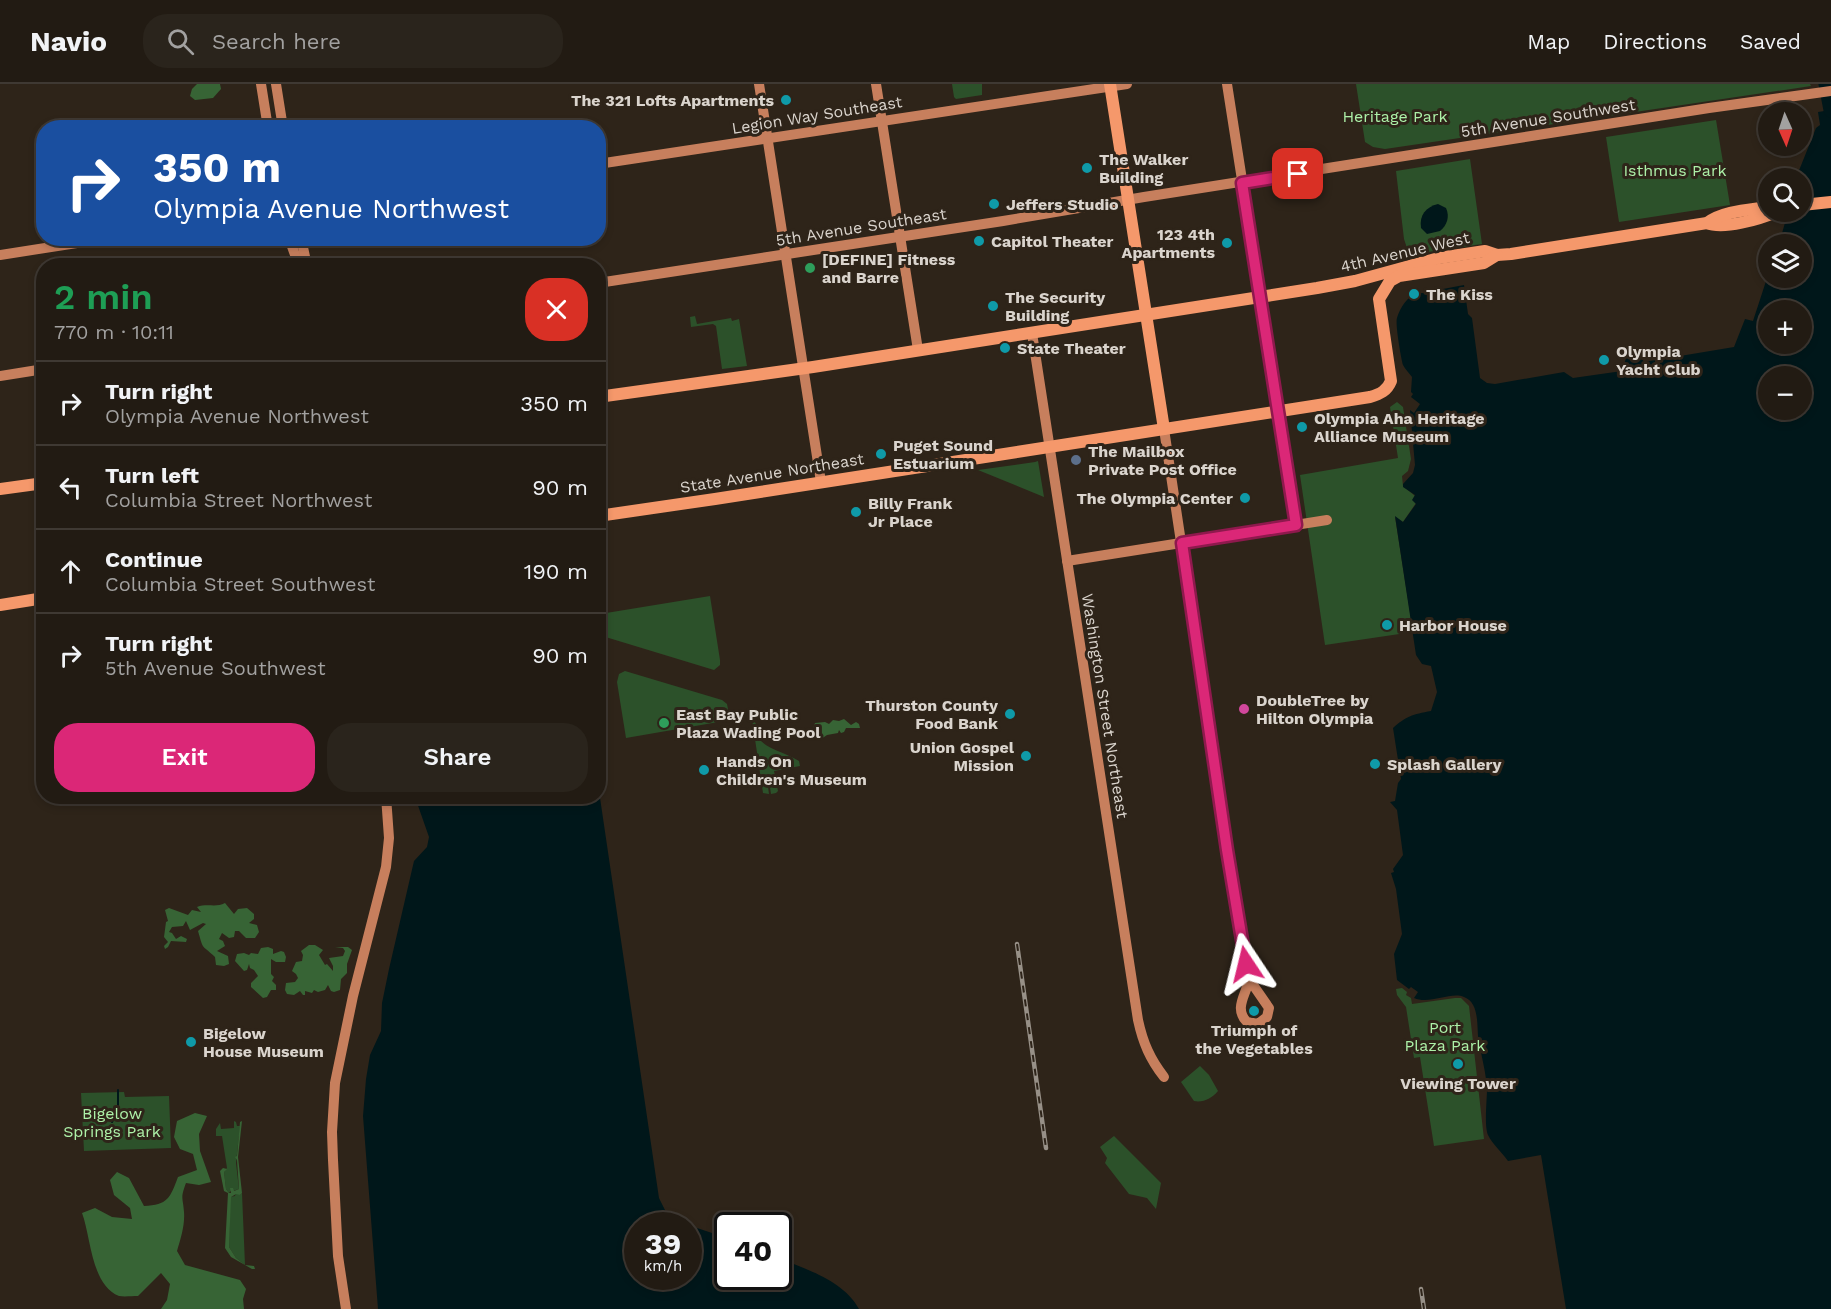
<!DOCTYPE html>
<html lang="en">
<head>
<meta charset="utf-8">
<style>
  :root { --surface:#221b13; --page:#2a241c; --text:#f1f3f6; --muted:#a2a1a0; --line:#3f3933; --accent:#db2777 }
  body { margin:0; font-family:"Work Sans",sans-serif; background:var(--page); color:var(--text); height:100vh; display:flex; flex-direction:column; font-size:22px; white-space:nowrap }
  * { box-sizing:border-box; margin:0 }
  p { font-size:20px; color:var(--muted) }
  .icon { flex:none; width:33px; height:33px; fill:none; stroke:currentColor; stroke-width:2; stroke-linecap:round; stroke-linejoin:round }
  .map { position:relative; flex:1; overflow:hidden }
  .details { position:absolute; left:36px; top:174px; width:570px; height:546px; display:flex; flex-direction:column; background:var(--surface); border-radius:24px; box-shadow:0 3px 9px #0003,0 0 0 2px var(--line) }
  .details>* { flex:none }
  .top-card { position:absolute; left:36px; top:36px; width:570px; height:126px; border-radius:24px; box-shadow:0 3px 9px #0003,0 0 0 2px var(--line); background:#1a4fa0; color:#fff; overflow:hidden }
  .needle { width:39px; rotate:177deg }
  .buttons { position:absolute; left:1758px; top:18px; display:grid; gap:12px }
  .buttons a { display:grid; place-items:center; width:54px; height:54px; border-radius:50%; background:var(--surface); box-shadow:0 3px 9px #0003,0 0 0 2px var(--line); font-size:30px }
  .speed { position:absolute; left:624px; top:1128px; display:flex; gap:12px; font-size:30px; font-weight:700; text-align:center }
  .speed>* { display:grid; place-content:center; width:78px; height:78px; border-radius:50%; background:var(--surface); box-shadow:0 3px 9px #0003,0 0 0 2px var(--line); line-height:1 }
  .speed small { font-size:15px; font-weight:400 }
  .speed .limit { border:3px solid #111; border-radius:9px; background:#fff; color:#111 }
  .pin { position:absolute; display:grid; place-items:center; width:51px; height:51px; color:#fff; margin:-26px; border-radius:12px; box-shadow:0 3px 9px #0006 }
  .me { position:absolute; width:66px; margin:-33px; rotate:350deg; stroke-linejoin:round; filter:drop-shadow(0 0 4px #0008) }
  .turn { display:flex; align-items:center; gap:21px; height:126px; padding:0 18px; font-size:27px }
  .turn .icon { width:78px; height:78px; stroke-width:2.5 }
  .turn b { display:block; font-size:42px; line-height:51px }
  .round { display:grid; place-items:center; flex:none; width:63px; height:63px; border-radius:24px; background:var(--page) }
  .summary { display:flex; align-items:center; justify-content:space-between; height:102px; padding:0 18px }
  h1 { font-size:36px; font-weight:600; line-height:45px; color:#1e9e55 }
  .primary-button { display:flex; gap:12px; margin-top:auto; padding:12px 18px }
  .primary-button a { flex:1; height:69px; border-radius:24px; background:var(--accent); color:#fff; font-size:24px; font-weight:600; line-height:69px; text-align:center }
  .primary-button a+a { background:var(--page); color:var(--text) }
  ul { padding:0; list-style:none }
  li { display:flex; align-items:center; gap:18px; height:84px; padding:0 18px; border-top:2px solid var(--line) }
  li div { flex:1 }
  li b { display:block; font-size:22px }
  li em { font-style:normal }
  header { display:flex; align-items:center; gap:36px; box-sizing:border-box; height:84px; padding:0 30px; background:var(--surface); border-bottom:2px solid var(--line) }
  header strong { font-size:28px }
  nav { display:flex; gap:33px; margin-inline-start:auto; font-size:21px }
  .search { width:420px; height:54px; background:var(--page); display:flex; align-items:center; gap:15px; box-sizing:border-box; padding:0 21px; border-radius:24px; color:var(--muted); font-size:22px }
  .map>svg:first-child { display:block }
</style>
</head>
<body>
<header>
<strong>Navio</strong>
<div class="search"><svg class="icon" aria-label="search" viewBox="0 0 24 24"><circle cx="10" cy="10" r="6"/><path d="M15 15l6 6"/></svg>Search here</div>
<nav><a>Map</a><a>Directions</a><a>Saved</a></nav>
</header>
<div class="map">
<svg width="1831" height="1225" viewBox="0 0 1831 1225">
  <rect width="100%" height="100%" fill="#2e2419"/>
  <g fill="#2c512a">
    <polygon points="952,0 982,0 982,11 956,15 954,13"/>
    <polygon points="1356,0 1810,0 1811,2 1385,65 1373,63 1365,58"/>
    <polygon points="1716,36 1730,121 1619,138 1606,53"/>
    <polygon points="1470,75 1482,160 1428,168 1410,173 1404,155 1396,87"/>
    <polygon points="695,232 697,240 731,234 732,237 739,235 747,282 722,285 716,242 713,240 691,243 690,233"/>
    <polygon points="1397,318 1403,323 1411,375 1408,387 1402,392 1403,402 1415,412 1416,419 1403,438 1395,433 1413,548 1325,561 1300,391 1398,374 1390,323"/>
    <polygon points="1038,377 1044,413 978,386 1035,378"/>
    <polygon points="710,512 720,576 720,581 714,586 599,551 599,523 600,530"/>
    <polygon points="625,587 722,616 727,620 730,636 626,654 617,598 619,590"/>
    <path d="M752,635C760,641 755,650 761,657C772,667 787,669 799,677L800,682L774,687L778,707L776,709L771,710L769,697L767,696L769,710L763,709Z"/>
    <polygon points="1402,904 1407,908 1406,911 1411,914 1412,920 1455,914 1461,914 1469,922 1484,1055 1434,1062 1420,973 1414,974 1406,923 1397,911 1396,905"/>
    <path d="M1200,982L1209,991L1218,1007C1212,1014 1203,1019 1194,1017L1181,998Z"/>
    <polygon points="124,1008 125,1013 169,1012 171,1064 84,1067 81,1009"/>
    <polygon points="234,1037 236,1038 237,1042 240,1042 236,1079 239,1105 233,1107 233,1104 229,1109 226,1105 224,1088 227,1084 222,1052 216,1052 216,1045 220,1039 221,1045 234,1044"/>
    <polygon points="1114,1052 1161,1099 1156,1125 1147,1114 1129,1110 1105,1079 1107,1074 1100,1063"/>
    <polygon points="236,1108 240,1111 242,1109 245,1181 236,1174 229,1163 230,1113 235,1112"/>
  </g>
  <g fill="#376435">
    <polygon points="197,0 220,0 221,5 213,14 195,16 190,12 192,5"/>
    <polygon points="844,635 851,641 856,638 859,640 860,644 846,644 844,648 841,649 839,646 838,649 827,651 821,655 813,649 813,644 815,639 825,638 829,640 833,636 839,637"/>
    <path d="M225,819L234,830L238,825L247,824L254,830V835L249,839L257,841L259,848L255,854H246L239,847H235L234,853L229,854L222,849L219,855L223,857L225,862L217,867L228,872L229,880L224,882L216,881L215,873C200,859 204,867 198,847L206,840L203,839L190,846L186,837L183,842L172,843L169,848L172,849L176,855L181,852L187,855L186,858L171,857L168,863L165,865L164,862L168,858L164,853L166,838L168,837L165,826L169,824L188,831L192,826L201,828L197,823C207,819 216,824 225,819Z"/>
    <polygon points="309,861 315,861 323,866 319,871 325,881 327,880 333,887 333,882 329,874 343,872 345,867 343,864 335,863 348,863 352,866 347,880 347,889 341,895 340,906 334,908 331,907 328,901 325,906 318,908 314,906 312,909 305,907 305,911 303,911 300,907 294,911 287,910 285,906 286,899 295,898 298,894 296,890 292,887 296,878 302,877 303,871 301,867"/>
    <polygon points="268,863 273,865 273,870 281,867 284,868 286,873 285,878 276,878 271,875 271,890 274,893 272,897 276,901 276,906 271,906 267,913 263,914 251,903 251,899 258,892 254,886 250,884 249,880 247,886 244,887 235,877 237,870 244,869 249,871 251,869 258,870 261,864"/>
    <path d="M195,1029L207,1032L199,1050L200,1067L211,1098L199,1101L186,1099C180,1115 183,1113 184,1128C185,1141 181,1154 177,1167L185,1181L240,1196L246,1205L243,1215L244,1225H161L167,1216L170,1200L161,1189L138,1212C132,1212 124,1213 119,1212C91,1201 91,1153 82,1129L95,1124L112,1133L132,1135L130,1124L114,1111L110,1096L117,1088L129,1094L144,1122C168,1121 170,1114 178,1093L197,1086L193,1070L180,1065L174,1053L177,1037Z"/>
    <polygon points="242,1037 238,1073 242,1109 240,1111 236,1110 231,1113 229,1163 236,1174 245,1181 254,1182 255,1185 252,1185 231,1173 225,1164 228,1109 224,1107 220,1087 223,1084 227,1085 224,1088 226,1105 229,1109 231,1109 230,1104 233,1104 234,1107 239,1105 237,1076 235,1073 237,1072 240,1038"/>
  </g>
  <g fill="#00171a" fill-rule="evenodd">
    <path d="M1831,26V1225H1566L1541,1071L1508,1077C1502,1068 1492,1060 1488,1051C1484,1042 1487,1016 1487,1005C1486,989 1482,974 1479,959C1476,946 1481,919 1464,913C1451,907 1430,921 1414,914L1418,908L1411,903L1409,905L1397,896L1394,870L1402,850L1396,805L1391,789L1394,788L1393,785L1403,771L1397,726L1390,718L1395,717L1398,699L1401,695L1393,644C1405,633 1413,630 1431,627L1437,608L1431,582L1422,580L1416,571L1395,432L1403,438L1416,420L1412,416L1415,411L1403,403V400L1413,389L1415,381L1410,326L1414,329L1420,320L1411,313L1413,310L1411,308L1412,293C1409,289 1405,285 1403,281C1401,274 1395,240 1397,234C1403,215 1417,202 1435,213L1443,205L1464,201L1468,230L1472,234L1480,294L1487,299L1495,300L1564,288L1573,294L1622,287L1626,274L1640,272L1644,278L1734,263L1745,235L1753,237L1768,191V194H1802V160H1779L1788,128H1802V94H1796L1816,44L1820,41L1818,28ZM1768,226H1802V260H1768ZM1768,292H1802V326H1768Z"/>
    <path d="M1438,120L1446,124C1450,133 1447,141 1440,147L1427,150L1421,144C1419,131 1426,123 1438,120Z"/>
    <path d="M599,707L659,1114L666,1128L679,1138L727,1154L728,1192H778L779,1174C807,1186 843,1196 859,1225H378L363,1032L366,995L370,971L381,947L382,919L389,885L414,777L427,763L429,753L415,713L598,712ZM638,1142H688V1192H638Z"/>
  </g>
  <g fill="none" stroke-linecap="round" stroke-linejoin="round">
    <polyline stroke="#00171a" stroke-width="2" points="112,1038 118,1025 118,1006"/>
    <polyline stroke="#00171a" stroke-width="15" points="1826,0 1831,26"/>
    <g stroke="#c77f5d" stroke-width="10">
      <polyline points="261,0 268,44"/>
      <polyline points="276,0 283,44"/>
      <polyline points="759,0 821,398"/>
      <polyline points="876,0 918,266"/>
      <polyline points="1227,0 1296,441"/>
      <polyline points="598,80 1127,0"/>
      <polyline points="289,154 299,182"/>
      <polyline points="301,154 307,182"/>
      <polyline points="0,171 109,154"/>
      <polyline points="598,199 1003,137 1144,113 1709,24 1831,7"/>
      <path d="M1032,249L1138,936C1143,959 1150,975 1164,993"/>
      <polyline points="0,292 44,285"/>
      <path d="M1164,345L1234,811L1249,895L1269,924L1267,933L1258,940L1247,938C1233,924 1247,910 1249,895"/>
      <polyline points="1067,477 1327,436"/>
      <polyline points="346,1225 338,1172 333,1076 332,1048 335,999 353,912 386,783 389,754 386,712"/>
    </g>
    <g stroke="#f5986b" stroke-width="12">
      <polyline points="1110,0 1164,345"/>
      <polyline points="1802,121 1831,118"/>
      <path d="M1707,139C1723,146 1760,135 1776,128"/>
      <path d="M598,313L813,283L1317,204L1355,197L1439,174L1485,167L1497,171L1511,170L1707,139C1723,127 1748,126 1768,123"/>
      <polyline points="0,405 44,399"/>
      <path d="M598,432L715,415L1370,313C1380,310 1387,307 1391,297L1379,215L1390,197L1399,192L1484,179L1497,171"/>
      <polyline points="0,521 44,514"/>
    </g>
    <defs>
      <g id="rail">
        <polyline points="1017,860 1046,1064"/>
        <polyline points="1421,1205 1424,1225"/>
      </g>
    </defs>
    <use href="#rail" stroke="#979087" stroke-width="4.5"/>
    <use href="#rail" stroke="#2e2419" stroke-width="2" stroke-dasharray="7" stroke-linecap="butt"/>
  </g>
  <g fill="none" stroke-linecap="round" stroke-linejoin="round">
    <defs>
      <polyline id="route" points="1246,880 1227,766 1182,459 1296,441 1242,99 1298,90"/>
    </defs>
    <use href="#route" stroke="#8e194d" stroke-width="15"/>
    <use href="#route" stroke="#db2777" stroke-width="10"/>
  </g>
  <g fill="#0f9aa8" stroke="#2e2419" stroke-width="2">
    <circle cx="786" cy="16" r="6"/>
    <circle cx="1087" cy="84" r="6"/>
    <circle cx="994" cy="120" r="6"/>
    <circle cx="979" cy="157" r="6"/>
    <circle cx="1227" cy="159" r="6"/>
    <circle cx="1414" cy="210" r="6"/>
    <circle cx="993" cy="222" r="6"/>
    <circle cx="1005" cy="264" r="6"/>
    <circle cx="1604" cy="276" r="6"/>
    <circle cx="1302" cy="343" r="6"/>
    <circle cx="881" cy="370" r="6"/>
    <circle cx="1245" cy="414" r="6"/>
    <circle cx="856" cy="428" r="6"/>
    <circle cx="1387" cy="541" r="6"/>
    <circle cx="1010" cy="630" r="6"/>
    <circle cx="1026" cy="672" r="6"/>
    <circle cx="1375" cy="680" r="6"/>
    <circle cx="704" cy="686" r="6"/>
    <circle cx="1254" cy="927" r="6"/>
    <circle cx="191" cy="958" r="6"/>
    <circle cx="1458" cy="980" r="6"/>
  </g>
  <g fill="#2e9e5b" stroke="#2e2419" stroke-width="2">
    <circle cx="810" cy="184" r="6"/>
    <circle cx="664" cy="639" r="6"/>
  </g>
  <circle fill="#5c6f8a" stroke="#2e2419" stroke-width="2" cx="1076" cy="376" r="6"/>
  <circle fill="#d1479c" stroke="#2e2419" stroke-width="2" cx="1244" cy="625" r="6"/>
  <g text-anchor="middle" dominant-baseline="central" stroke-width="6" stroke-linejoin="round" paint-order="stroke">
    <g font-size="16" font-weight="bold" fill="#dad4cd" stroke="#2e2419" text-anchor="start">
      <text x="774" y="16" text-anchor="end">The 321 Lofts Apartments</text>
      <text x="1099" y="75">The Walker<tspan x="1099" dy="18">Building</tspan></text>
      <text x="1006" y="120">Jeffers Studio</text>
      <text x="1215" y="150" text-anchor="end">123 4th<tspan x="1215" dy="18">Apartments</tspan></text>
      <text x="991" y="157">Capitol Theater</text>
      <text x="822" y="175">[DEFINE] Fitness<tspan x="822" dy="18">and Barre</tspan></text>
      <text x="1426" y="210">The Kiss</text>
      <text x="1005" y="213">The Security<tspan x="1005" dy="18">Building</tspan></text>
      <text x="1017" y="264">State Theater</text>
      <text x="1616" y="267">Olympia<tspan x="1616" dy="18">Yacht Club</tspan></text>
      <text x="1314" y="334">Olympia Aha Heritage<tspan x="1314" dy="18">Alliance Museum</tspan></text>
      <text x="893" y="361">Puget Sound<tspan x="893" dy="18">Estuarium</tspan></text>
      <text x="1088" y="367">The Mailbox<tspan x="1088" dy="18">Private Post Office</tspan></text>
      <text x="1233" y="414" text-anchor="end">The Olympia Center</text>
      <text x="868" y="419">Billy Frank<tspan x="868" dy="18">Jr Place</tspan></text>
      <text x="1399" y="541">Harbor House</text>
      <text x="1256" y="616">DoubleTree by<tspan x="1256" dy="18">Hilton Olympia</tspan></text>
      <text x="998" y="621" text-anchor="end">Thurston County<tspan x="998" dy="18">Food Bank</tspan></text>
      <text x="676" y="630">East Bay Public<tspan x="676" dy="18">Plaza Wading Pool</tspan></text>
      <text x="1014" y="663" text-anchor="end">Union Gospel<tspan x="1014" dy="18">Mission</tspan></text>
      <text x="716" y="677">Hands On<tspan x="716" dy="18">Children's Museum</tspan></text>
      <text x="1387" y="680">Splash Gallery</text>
      <text x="1254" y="946" text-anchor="middle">Triumph of<tspan x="1254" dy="18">the Vegetables</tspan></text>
      <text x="203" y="949">Bigelow<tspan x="203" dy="18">House Museum</tspan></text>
      <text x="1458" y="999" text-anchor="middle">Viewing Tower</text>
    </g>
    <g font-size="16" fill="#dad4cd" stroke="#2e2419">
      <text transform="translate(817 31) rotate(-9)">Legion Way Southeast</text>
      <text transform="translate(1548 34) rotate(-9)">5th Avenue Southwest</text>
      <text transform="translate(861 143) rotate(-9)">5th Avenue Southeast</text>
      <text transform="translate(1405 168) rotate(-13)">4th Avenue West</text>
      <text transform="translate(772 389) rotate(-9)">State Avenue Northeast</text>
      <text transform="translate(1105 622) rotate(81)">Washington Street Northeast</text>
    </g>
    <g font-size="16" fill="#adf1a8" stroke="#2e2419">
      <text x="1395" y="32">Heritage Park</text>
      <text x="1675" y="86">Isthmus Park</text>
      <text x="1445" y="943">Port<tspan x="1445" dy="18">Plaza Park</tspan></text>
      <text x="112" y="1029">Bigelow<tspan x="112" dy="18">Springs Park</tspan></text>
    </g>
  </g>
</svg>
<div class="buttons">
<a><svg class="needle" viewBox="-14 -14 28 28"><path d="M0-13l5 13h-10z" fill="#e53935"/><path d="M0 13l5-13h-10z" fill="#a2a1a0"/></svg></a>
<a><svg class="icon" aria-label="search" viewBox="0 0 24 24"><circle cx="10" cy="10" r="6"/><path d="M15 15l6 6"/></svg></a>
<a><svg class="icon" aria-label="layers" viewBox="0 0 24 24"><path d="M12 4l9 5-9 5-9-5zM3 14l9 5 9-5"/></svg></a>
<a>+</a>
<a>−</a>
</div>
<div class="speed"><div>39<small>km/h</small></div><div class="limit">40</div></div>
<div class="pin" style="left:1298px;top:90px;background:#d93025"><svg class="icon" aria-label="arrive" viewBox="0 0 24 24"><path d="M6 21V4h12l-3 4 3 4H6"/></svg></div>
<svg class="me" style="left:1246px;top:880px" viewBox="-20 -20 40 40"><path d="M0-17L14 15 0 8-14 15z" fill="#db2777" stroke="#fff" stroke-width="4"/></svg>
<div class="top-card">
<div class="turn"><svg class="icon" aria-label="right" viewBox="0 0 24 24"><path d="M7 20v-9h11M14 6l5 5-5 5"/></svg><div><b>350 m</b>Olympia Avenue Northwest</div></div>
</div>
<section class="details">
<div class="summary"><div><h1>2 min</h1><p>770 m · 10:11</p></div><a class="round" style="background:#d93025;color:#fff"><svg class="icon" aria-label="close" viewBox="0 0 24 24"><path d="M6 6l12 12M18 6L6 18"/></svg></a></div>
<ul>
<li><svg class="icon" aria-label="right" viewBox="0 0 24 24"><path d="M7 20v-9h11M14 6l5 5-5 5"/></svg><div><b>Turn right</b><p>Olympia Avenue Northwest</p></div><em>350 m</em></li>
<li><svg class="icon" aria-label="left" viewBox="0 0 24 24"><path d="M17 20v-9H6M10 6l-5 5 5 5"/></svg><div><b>Turn left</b><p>Columbia Street Northwest</p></div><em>90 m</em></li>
<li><svg class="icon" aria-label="ahead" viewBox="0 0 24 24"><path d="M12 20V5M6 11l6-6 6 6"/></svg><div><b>Continue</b><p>Columbia Street Southwest</p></div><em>190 m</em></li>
<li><svg class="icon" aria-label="right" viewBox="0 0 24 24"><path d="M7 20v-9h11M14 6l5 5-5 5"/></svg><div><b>Turn right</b><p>5th Avenue Southwest</p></div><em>90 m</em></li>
</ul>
<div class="primary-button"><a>Exit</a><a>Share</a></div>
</section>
</div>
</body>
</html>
